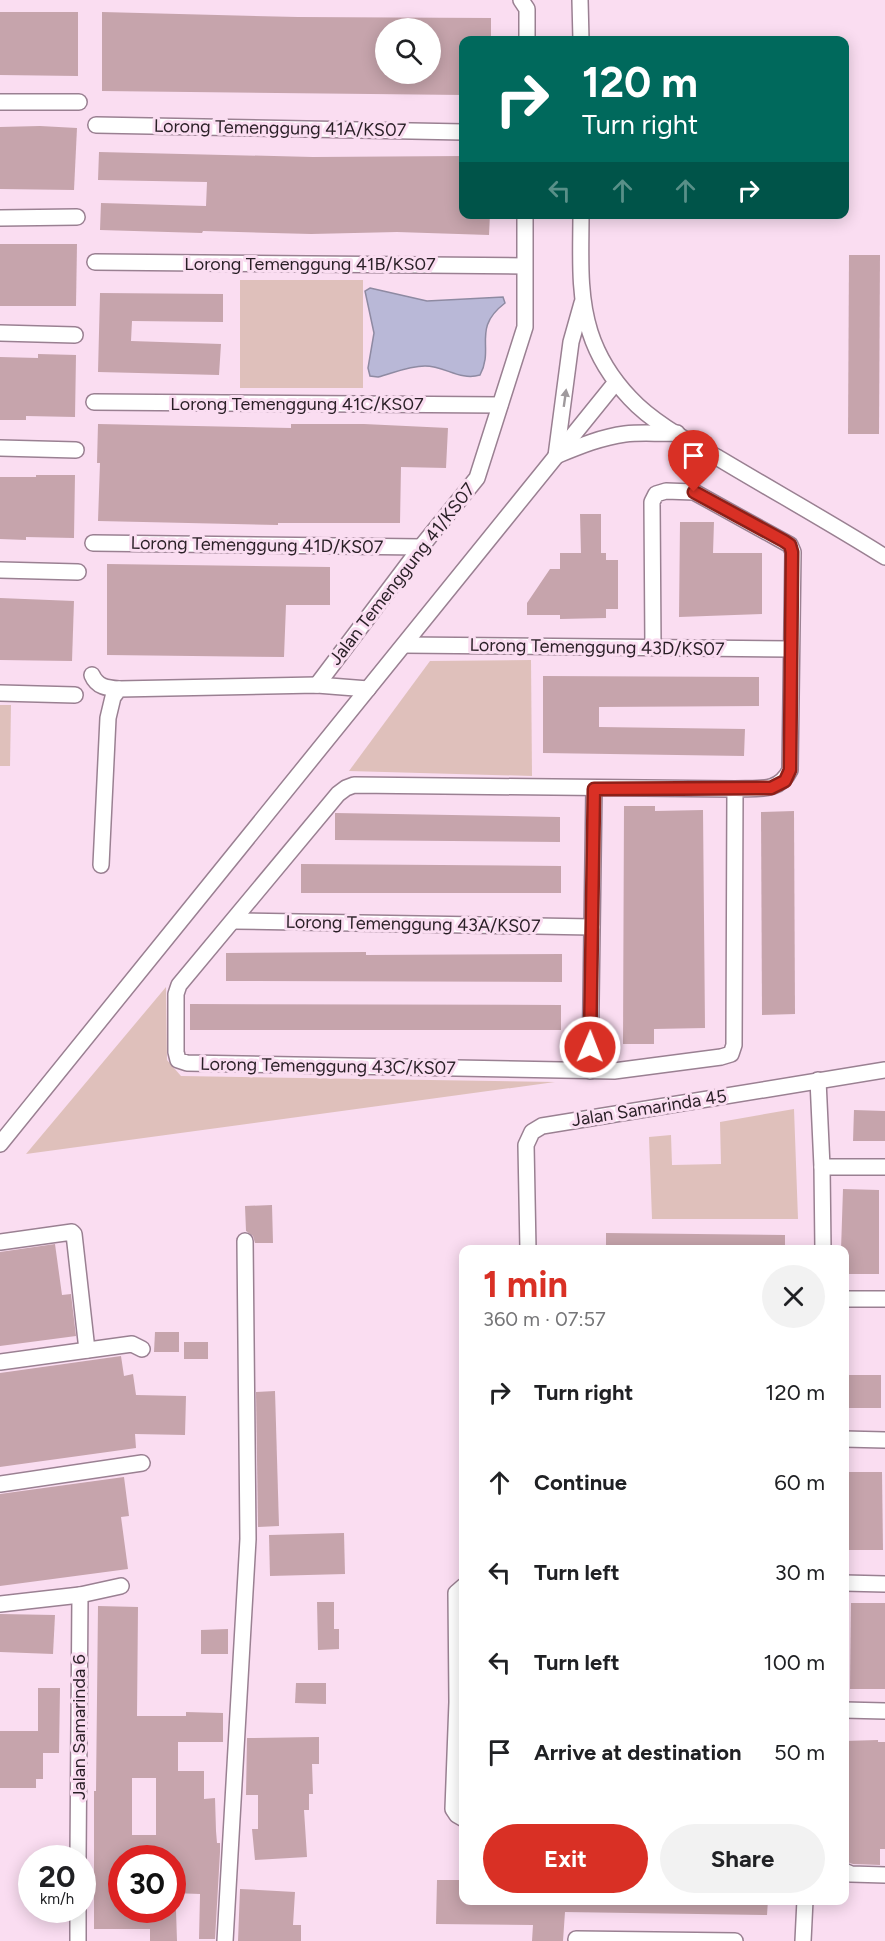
<!DOCTYPE html>
<html lang="en">
<head>
<meta charset="utf-8">
<style>
  :root { --surface:#fff; --page:#f2f2f2; --text:#202124; --muted:#757577; --accent:#d93025 }
  body { margin:0; font-family:Figtree,sans-serif; background:var(--page); color:var(--text); height:100vh; display:flex; flex-direction:column; font-size:22px; white-space:nowrap }
  * { box-sizing:border-box; margin:0 }
  p { font-size:20px; color:var(--muted) }
  .icon { flex:none; width:33px; height:33px; fill:none; stroke:currentColor; stroke-width:2; stroke-linecap:round; stroke-linejoin:round }
  .map { position:relative; flex:1; overflow:hidden }
  .panel { position:absolute; left:459px; top:1245px; width:390px; height:660px; display:flex; flex-direction:column; background:var(--surface); border-radius:12px; box-shadow:0 3px 15px #0003 }
  .panel>* { flex:none }
  .guide { position:absolute; left:459px; top:36px; width:390px; height:183px; border-radius:12px; box-shadow:0 3px 15px #0003; background:#00695c; color:#fff; overflow:hidden }
  .tools { position:absolute; left:375px; top:18px; display:grid; gap:12px }
  .tools a { display:grid; place-items:center; width:66px; height:66px; border-radius:50%; background:var(--surface); box-shadow:0 3px 15px #0003; font-size:30px }
  .speed { position:absolute; left:18px; top:1845px; display:flex; gap:12px; font-size:30px; font-weight:700; text-align:center }
  .speed>* { display:grid; place-content:center; width:78px; height:78px; border-radius:50%; background:var(--surface); box-shadow:0 3px 15px #0003; line-height:1 }
  .speed small { font-size:15px; font-weight:400 }
  .speed .limit { border:9px solid #d22; background:#fff; color:#111 }
  .pin { position:absolute; display:grid; place-items:center; width:51px; height:51px; color:#fff; margin:-62px -26px; border-radius:50% 50% 50% 0; rotate:-45deg; box-shadow:0 0 6px #0007 }
  .pin .icon { rotate:45deg }
  .me { position:absolute; width:66px; margin:-33px; rotate:1deg; stroke-linejoin:round; filter:drop-shadow(0 0 4px #0008) }
  .turn { display:flex; align-items:center; gap:21px; height:126px; padding:0 24px; font-size:27px }
  .turn .icon { width:78px; height:78px; stroke-width:2.5 }
  .turn b { display:block; font-size:42px; line-height:51px }
  .lanes { display:flex; align-items:center; height:57px; padding:0 24px; background:#0003; justify-content:center; gap:30px; direction:ltr }
  .lanes .off { opacity:.35 }
  .round { display:grid; place-items:center; flex:none; width:63px; height:63px; border-radius:32px; background:var(--page) }
  .overview { display:flex; align-items:center; justify-content:space-between; height:102px; padding:0 24px }
  h1 { font-size:36px; font-weight:700; line-height:45px; color:var(--accent) }
  .action { display:flex; gap:12px; margin-top:auto; padding:12px 24px }
  .action a { flex:1; height:69px; border-radius:36px; background:var(--accent); color:#fff; font-size:24px; font-weight:700; line-height:69px; text-align:center }
  .action a+a { background:var(--page); color:var(--text) }
  ul { padding:0; list-style:none }
  li { display:flex; align-items:center; gap:18px; height:90px; padding:0 24px }
  li div { flex:1 }
  li b { display:block; font-size:22px }
  li em { font-style:normal }
  .map>svg:first-child { display:block }
</style>
</head>
<body>
<div class="map">
<svg width="885" height="1941" viewBox="0 0 885 1941">
  <rect width="100%" height="100%" fill="#faddf1"/>
  <g fill="#dfc0bb">
    <rect x="240" y="280" width="123" height="108"/>
    <polygon points="531,660 532,776 349,771 430,661"/>
    <polygon points="0,705 11,705 10,766 0,766"/>
    <polygon points="166,987 167,1060 181,1076 555,1082 26,1154"/>
    <polygon points="794,1109 798,1219 652,1219 649,1137 671,1135 672,1165 721,1164 720,1122"/>
  </g>
  <path fill="#b9b8d7" stroke="#8e8aa2" stroke-width="1.5" d="M370,288L427,301L503,297L505,303C471,329 495,347 480,375C460,381 445,366 425,366C409,366 393,373 378,377L370,376L368,368L374,333L365,291Z"/>
  <g fill="#c6a4ac" fill-rule="evenodd">
    <polygon points="0,12 78,12 78,76 0,75"/>
    <path d="M102,12L298,17L491,18V40H464V95L102,91ZM386,28H430V74H386Z"/>
    <polygon points="40,126 77,128 74,190 0,189 0,127"/>
    <polygon points="99,152 313,157 464,156 464,214 490,214 489,235 397,232 311,234 203,231 202,233 100,230 101,203 206,206 207,182 98,180"/>
    <polygon points="0,244 77,244 76,306 0,306"/>
    <polygon points="849,255 880,255 879,434 848,434"/>
    <polygon points="100,293 223,294 223,322 132,321 131,341 221,344 219,375 98,372"/>
    <polygon points="38,354 76,355 75,417 26,416 26,420 0,420 0,357 38,358"/>
    <polygon points="98,424 291,428 291,424 364,424 448,428 446,468 401,467 400,523 278,523 278,525 98,521 100,463 97,463"/>
    <polygon points="36,475 75,475 74,538 26,537 26,540 0,539 0,477 36,477"/>
    <polygon points="580,514 601,514 601,553 606,553 606,560 618,560 618,609 606,609 606,618 560,619 560,615 527,615 527,603 550,569 560,569 560,553 581,553"/>
    <polygon points="680,522 714,522 713,553 762,553 762,614 679,617"/>
    <polygon points="107,564 330,567 330,605 286,605 284,657 107,655"/>
    <polygon points="0,598 74,601 72,661 0,660"/>
    <polygon points="543,676 759,677 759,706 599,707 599,727 745,729 744,756 543,753"/>
    <polygon points="624,806 655,806 655,811 703,810 705,1028 654,1029 654,1044 623,1044"/>
    <polygon points="794,811 795,1014 762,1015 761,812"/>
    <polygon points="335,813 560,817 560,842 335,840"/>
    <polygon points="301,864 561,866 561,893 301,893"/>
    <polygon points="366,952 366,955 562,954 562,982 226,981 226,953"/>
    <polygon points="190,1004 561,1005 561,1030 190,1030"/>
    <polygon points="854,1110 885,1111 885,1141 853,1141"/>
    <polygon points="843,1189 879,1190 879,1274 844,1274 844,1250 841,1250"/>
    <polygon points="272,1205 273,1243 255,1243 253,1236 246,1231 245,1206"/>
    <polygon points="606,1233 785,1235 785,1250 606,1250"/>
    <polygon points="55,1244 62,1295 71,1294 76,1336 0,1346 0,1252"/>
    <polygon points="155,1332 179,1332 179,1352 154,1352"/>
    <rect x="184" y="1342" width="24" height="17"/>
    <polygon points="121,1356 124,1376 133,1374 136,1395 186,1396 185,1435 135,1434 136,1448 0,1467 0,1373"/>
    <rect x="844" y="1375" width="37" height="33"/>
    <polygon points="275,1391 279,1526 258,1527 256,1392"/>
    <polygon points="844,1472 882,1472 883,1550 844,1550"/>
    <polygon points="124,1477 129,1516 121,1517 128,1569 0,1586 0,1494"/>
    <polygon points="344,1533 345,1574 270,1576 269,1535"/>
    <polygon points="317,1602 334,1602 334,1629 339,1629 339,1649 318,1650"/>
    <polygon points="851,1603 885,1603 885,1689 850,1689"/>
    <path d="M98,1606L138,1607L137,1716H186V1712L223,1713V1742H178V1771H204V1799L215,1798L216,1831L217,1843H220V1852L215,1939H199L200,1894L172,1893V1858H122V1910H176L177,1941H150V1929H94V1791H96ZM132,1778H156V1835H132Z"/>
    <polygon points="0,1614 55,1615 53,1654 0,1652"/>
    <polygon points="228,1629 228,1654 201,1654 201,1630"/>
    <polygon points="296,1683 326,1683 326,1704 295,1703"/>
    <polygon points="38,1688 60,1688 59,1753 43,1753 43,1779 36,1779 36,1788 0,1788 0,1731 38,1731"/>
    <polygon points="319,1737 319,1764 312,1764 313,1794 309,1794 309,1810 304,1810 307,1857 255,1860 252,1829 258,1829 258,1795 246,1795 247,1738"/>
    <polygon points="878,1740 878,1742 885,1742 885,1849 880,1849 880,1865 853,1864 844,1861 844,1741"/>
    <polygon points="437,1880 464,1880 464,1900 768,1900 767,1915 565,1912 563,1941 532,1941 533,1925 436,1924"/>
    <polygon points="240,1889 295,1892 293,1925 301,1925 301,1941 238,1941"/>
  </g>
  <g fill="none" stroke-linecap="round" stroke-linejoin="round">
    <defs>
      <g id="minor">
        <polyline points="521,0 527,9 527,40"/>
        <polyline points="580,0 581,40"/>
        <polyline points="0,102 79,102"/>
        <polyline points="96,125 464,132"/>
        <path d="M581,214C581,254 578,294 590,332C598,357 612,379 630,398C654,424 690,442 720,459C775,492 831,523 885,557"/>
        <polyline points="0,218 77,217"/>
        <polyline points="95,262 524,266"/>
        <polyline points="0,333 75,335"/>
        <polyline points="94,402 500,405"/>
        <polyline points="0,448 76,450"/>
        <path d="M558,455C580,446 602,437 625,434C642,432 660,434 677,433"/>
        <polyline points="556,456 571,342 582,303"/>
        <polyline points="93,543 421,547"/>
        <polyline points="0,570 78,572"/>
        <polyline points="404,645 791,649"/>
        <path d="M653,647L652,502L656,494L666,491L694,492L790,545L793,552L790,770C779,793 758,788 735,789L354,785L346,788L338,794L179,985L176,994V1052L178,1060L187,1063L614,1071L721,1057L731,1054L734,1045L735,789"/>
        <path d="M92,675C97,687 107,688 119,689"/>
        <polyline points="317,685 421,547 477,478 525,327 525,214"/>
        <polyline points="0,693 75,695"/>
        <polyline points="101,865 108,718 113,697 119,689 317,685 368,689"/>
        <polyline points="234,921 592,927"/>
        <polyline points="590,1071 594,789"/>
        <polyline points="818,1080 822,1167 823,1250"/>
        <polyline points="0,1144 616,382"/>
        <polyline points="822,1167 885,1167"/>
        <polyline points="0,1242 72,1232 74,1234 87,1350"/>
        <polyline points="528,1250 526,1145 532,1132 542,1126 885,1070"/>
        <polyline points="844,1299 885,1299"/>
        <polyline points="0,1362 132,1344 142,1349"/>
        <polyline points="844,1439 885,1440"/>
        <polyline points="0,1484 142,1463"/>
        <polyline points="844,1583 885,1584"/>
        <polyline points="464,1586 456,1593 457,1702 453,1809 457,1815 464,1819"/>
        <polyline points="0,1604 80,1595 121,1586"/>
        <polyline points="844,1710 885,1711"/>
        <polyline points="78,1858 80,1595"/>
        <polyline points="844,1871 851,1874 885,1875"/>
        <polyline points="576,1939 735,1941"/>
        <polyline points="78,1941 78,1910"/>
        <polyline points="225,1941 248,1539 245,1241"/>
        <polyline points="803,1941 805,1900"/>
      </g>
    </defs>
    <use href="#minor" stroke="#9a8092" stroke-width="18"/>
    <use href="#minor" stroke="#fff" stroke-width="15"/>
  </g>
  <defs><path id="oneway-solid" d="M-6-.8H1V-3.2L6.5 0L1 3.2V.8H-6Z" transform="scale(1.5)"/></defs>
  <use fill="#9f9a9d" href="#oneway-solid" transform="translate(565 398) rotate(-82)"/>
  <g fill="none" stroke-linecap="round" stroke-linejoin="round">
    <defs>
      <polyline id="route" points="590,1047 594,789 771,788 785,781 790,770 792,552 790,545 784,541 694,492"/>
    </defs>
    <use href="#route" stroke="#8d1f18" stroke-width="15"/>
    <use href="#route" stroke="#d93025" stroke-width="10"/>
  </g>
  <g text-anchor="middle" dominant-baseline="central" stroke-width="6" stroke-linejoin="round" paint-order="stroke">
    <g font-size="18" fill="#291f26" stroke="#faddf1">
      <text transform="translate(280 128) rotate(1)">Lorong Temenggung 41A/KS07</text>
      <text x="310" y="264">Lorong Temenggung 41B/KS07</text>
      <text x="297" y="404">Lorong Temenggung 41C/KS07</text>
      <text transform="translate(257 545) rotate(1)">Lorong Temenggung 41D/KS07</text>
      <text transform="translate(402 574) rotate(-52)">Jalan Temenggung 41/KS07</text>
      <text transform="translate(597 647) rotate(1)">Lorong Temenggung 43D/KS07</text>
      <text transform="translate(413 924) rotate(1)">Lorong Temenggung 43A/KS07</text>
      <text transform="translate(328 1066) rotate(1)">Lorong Temenggung 43C/KS07</text>
      <text transform="translate(649 1108) rotate(-9)">Jalan Samarinda 45</text>
      <text transform="translate(79 1727) rotate(-90)">Jalan Samarinda 6</text>
    </g>
  </g>
</svg>
<div class="tools">
<a><svg class="icon" aria-label="search" viewBox="0 0 24 24"><circle cx="10" cy="10" r="6"/><path d="M15 15l6 6"/></svg></a>
</div>
<div class="speed"><div>20<small>km/h</small></div><div class="limit">30</div></div>
<div class="pin" style="left:694px;top:492px;background:#d93025"><svg class="icon" aria-label="arrive" viewBox="0 0 24 24"><path d="M6 21V4h12l-3 4 3 4H6"/></svg></div>
<svg class="me" style="left:590px;top:1047px" viewBox="-20 -20 40 40"><circle r="17" fill="#d93025" stroke="#fff" stroke-width="3"/><path d="M0-11L8 9 0 5-8 9z" fill="#fff"/></svg>
<div class="guide">
<div class="turn"><svg class="icon" aria-label="right" viewBox="0 0 24 24"><path d="M7 20v-9h11M14 6l5 5-5 5"/></svg><div><b>120 m</b>Turn right</div></div>
<div class="lanes"><svg class="icon off" aria-label="left" viewBox="0 0 24 24"><path d="M17 20v-9H6M10 6l-5 5 5 5"/></svg><svg class="icon off" aria-label="ahead" viewBox="0 0 24 24"><path d="M12 20V5M6 11l6-6 6 6"/></svg><svg class="icon off" aria-label="ahead" viewBox="0 0 24 24"><path d="M12 20V5M6 11l6-6 6 6"/></svg><svg class="icon" aria-label="right" viewBox="0 0 24 24"><path d="M7 20v-9h11M14 6l5 5-5 5"/></svg></div>
</div>
<section class="panel">
<div class="overview"><div><h1>1 min</h1><p>360 m · 07:57</p></div><a class="round"><svg class="icon" aria-label="close" viewBox="0 0 24 24"><path d="M6 6l12 12M18 6L6 18"/></svg></a></div>
<ul>
<li><svg class="icon" aria-label="right" viewBox="0 0 24 24"><path d="M7 20v-9h11M14 6l5 5-5 5"/></svg><div><b>Turn right</b></div><em>120 m</em></li>
<li><svg class="icon" aria-label="ahead" viewBox="0 0 24 24"><path d="M12 20V5M6 11l6-6 6 6"/></svg><div><b>Continue</b></div><em>60 m</em></li>
<li><svg class="icon" aria-label="left" viewBox="0 0 24 24"><path d="M17 20v-9H6M10 6l-5 5 5 5"/></svg><div><b>Turn left</b></div><em>30 m</em></li>
<li><svg class="icon" aria-label="left" viewBox="0 0 24 24"><path d="M17 20v-9H6M10 6l-5 5 5 5"/></svg><div><b>Turn left</b></div><em>100 m</em></li>
<li><svg class="icon" aria-label="arrive" viewBox="0 0 24 24"><path d="M6 21V4h12l-3 4 3 4H6"/></svg><div><b>Arrive at destination</b></div><em>50 m</em></li>
</ul>
<div class="action"><a>Exit</a><a>Share</a></div>
</section>
</div>
</body>
</html>
